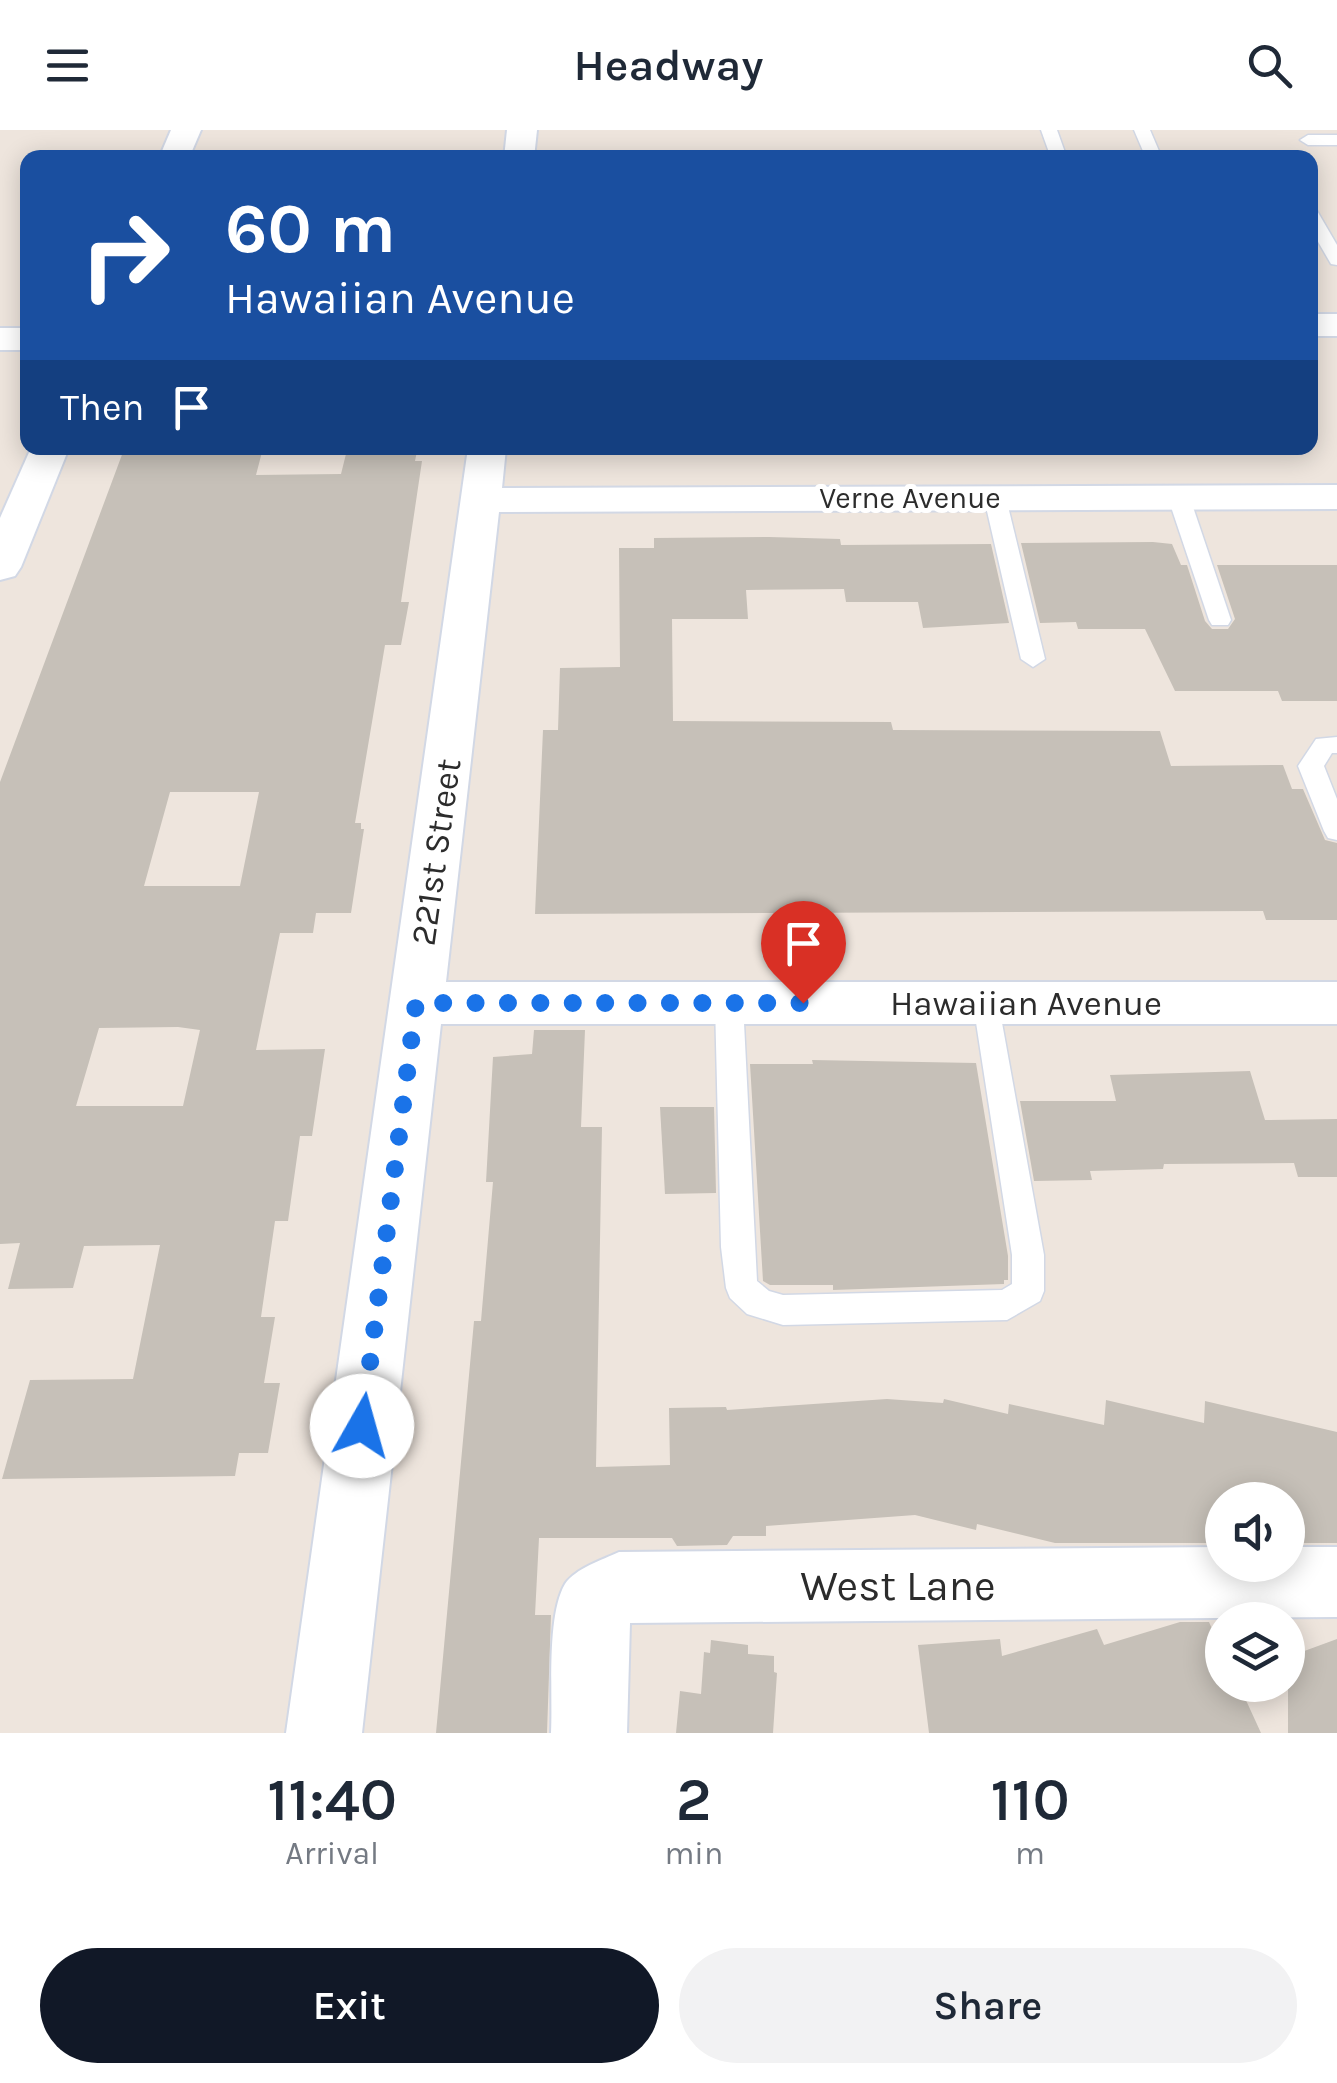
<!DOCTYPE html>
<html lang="en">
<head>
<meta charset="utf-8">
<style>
  :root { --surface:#fff; --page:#f2f2f3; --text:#1f2937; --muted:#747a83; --accent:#111827 }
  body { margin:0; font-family:Karla,sans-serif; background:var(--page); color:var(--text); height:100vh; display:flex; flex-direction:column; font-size:38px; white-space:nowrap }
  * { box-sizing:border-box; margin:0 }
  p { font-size:32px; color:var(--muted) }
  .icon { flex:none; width:55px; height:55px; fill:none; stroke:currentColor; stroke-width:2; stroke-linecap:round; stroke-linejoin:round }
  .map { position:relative; height:1603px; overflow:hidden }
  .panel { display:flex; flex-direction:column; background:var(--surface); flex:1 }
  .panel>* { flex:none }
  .top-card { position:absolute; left:20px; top:20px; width:1298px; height:305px; border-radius:20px; box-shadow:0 5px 25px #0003; background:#1a4fa0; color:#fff; overflow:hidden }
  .buttons { position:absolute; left:1205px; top:1352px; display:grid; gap:20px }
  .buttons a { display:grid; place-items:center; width:100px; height:100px; border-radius:50%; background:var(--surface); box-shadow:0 5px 25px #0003; font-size:50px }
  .pin { position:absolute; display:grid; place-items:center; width:85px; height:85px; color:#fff; margin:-102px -42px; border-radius:50% 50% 50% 0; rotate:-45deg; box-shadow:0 0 10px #0007 }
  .pin .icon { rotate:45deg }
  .me { position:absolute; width:110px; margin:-55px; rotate:7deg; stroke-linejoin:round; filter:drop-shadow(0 0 8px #0008) }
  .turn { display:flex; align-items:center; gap:35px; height:210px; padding:0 40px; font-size:45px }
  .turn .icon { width:130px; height:130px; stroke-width:2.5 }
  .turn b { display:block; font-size:70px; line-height:85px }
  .then { display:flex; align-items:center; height:95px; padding:0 40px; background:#0003; gap:20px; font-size:38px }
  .eta { display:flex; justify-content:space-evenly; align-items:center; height:170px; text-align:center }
  .eta b { font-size:60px; font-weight:600; line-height:70px }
  .button { display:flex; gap:20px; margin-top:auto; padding:20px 40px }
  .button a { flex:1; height:115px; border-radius:60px; background:var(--accent); color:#fff; font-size:40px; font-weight:600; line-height:115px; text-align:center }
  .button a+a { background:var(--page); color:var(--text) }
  header { display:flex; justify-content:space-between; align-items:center; height:130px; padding:0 40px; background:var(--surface); font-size:45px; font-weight:600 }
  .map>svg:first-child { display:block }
</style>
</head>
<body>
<header><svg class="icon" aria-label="menu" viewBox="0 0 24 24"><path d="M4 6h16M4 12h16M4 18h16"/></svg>Headway<svg class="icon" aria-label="search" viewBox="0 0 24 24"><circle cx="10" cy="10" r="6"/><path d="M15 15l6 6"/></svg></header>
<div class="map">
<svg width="1337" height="1603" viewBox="0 0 1337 1603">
  <rect width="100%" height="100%" fill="#eee5dd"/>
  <g fill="#c6c0b8" fill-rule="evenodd">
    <path d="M347,320L417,321L415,331H422L401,472H409L401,515H385L355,693H361V699H364L351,783H316L313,803H280L256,920L325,919L312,1006H300L288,1091H275L261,1187H275L264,1253H280L268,1323H239L235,1346L2,1349L30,1250L133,1249L160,1115L84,1116L73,1158L8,1159L20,1113L0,1114V652L123,322H262L256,345L341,344ZM170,662H259L240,756H144ZM178,897L200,900L183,976H76L99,898Z"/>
    <polygon points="769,407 840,409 841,415 991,414 1009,493 923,498 918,472 846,472 844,459 746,460 748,489 672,489 673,591 891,592 893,600 1160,601 1171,636 1283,635 1292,659 1303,659 1325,710 1337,713 1337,790 1266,790 1263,781 535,784 543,600 558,600 560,538 620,537 619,418 654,418 654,408"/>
    <polygon points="1153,412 1172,414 1181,435 1187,435 1205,491 1212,499 1228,499 1235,489 1217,435 1337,435 1337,571 1282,571 1278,561 1175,561 1145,499 1078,499 1076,492 1040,493 1021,413"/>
    <polygon points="534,900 585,900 581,997 602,997 596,1337 670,1335 669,1278 726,1277 727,1280 887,1269 943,1273 944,1269 1008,1284 1009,1274 1104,1295 1106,1270 1204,1293 1205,1271 1337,1302 1337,1413 1288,1413 1288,1370 1222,1370 1222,1413 1055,1413 977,1394 976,1400 915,1385 766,1396 766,1406 733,1406 727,1415 677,1416 672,1408 539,1408 535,1485 551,1485 547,1603 436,1603 474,1191 481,1191 493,1052 486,1052 493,927 532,924"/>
    <polygon points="812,930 976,933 1008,1126 1008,1150 1004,1150 1004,1154 833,1160 833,1155 770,1155 763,1151 750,934 813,934"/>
    <polygon points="1250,941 1265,990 1337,989 1337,1047 1298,1047 1294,1033 1164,1034 1163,1039 1090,1041 1092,1050 1034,1051 1020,971 1116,971 1110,945"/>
    <polygon points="660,977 714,977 716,1063 665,1064"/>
    <polygon points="1180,1492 1209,1492 1222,1521 1222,1555 1239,1555 1261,1603 929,1603 918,1515 1000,1509 1002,1526 1097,1499 1104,1515"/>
    <polygon points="1337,1509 1337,1603 1288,1603 1288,1527"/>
    <polygon points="711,1510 748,1515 748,1524 774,1526 774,1542 777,1543 773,1603 676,1603 680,1561 701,1564 704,1522 710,1523"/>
  </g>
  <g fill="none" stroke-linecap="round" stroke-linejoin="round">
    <defs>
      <g id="lane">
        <polygon points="1041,0 1057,0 1067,28 1051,28"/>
        <polygon points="1134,0 1150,0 1162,28 1146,28"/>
        <polygon points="1337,5 1337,15 1308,15 1300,10 1308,5"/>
        <polygon points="1310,78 1316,79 1337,115 1337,135 1331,134 1310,98"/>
        <polygon points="995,362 1006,368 1045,529 1033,537 1021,529 984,368"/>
        <polygon points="1179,362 1190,368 1231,490 1228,495 1212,495 1209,490 1168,368"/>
        <polygon points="1337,607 1337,623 1332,623 1324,636 1337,669 1337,710 1328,708 1324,701 1298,636 1316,609"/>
        <polygon points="729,862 739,865 743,873 757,1151 769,1161 783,1165 1002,1160 1012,1154 1012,1125 973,873 977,865 987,862 997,865 1044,1125 1044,1161 1040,1171 1007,1190 783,1195 747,1184 730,1168 726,1158 721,1117 715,873 719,865"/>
      </g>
      <g id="street">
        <polygon points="171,0 201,0 189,28 159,28"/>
        <polygon points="507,0 537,0 534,28 504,28"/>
        <rect x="1310" y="184" width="27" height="22"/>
        <rect x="0" y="198" width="28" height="22"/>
        <polygon points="31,318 69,318 21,437 15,446 0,450 0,388"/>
        <polygon points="468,318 506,318 502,358 1337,355 1337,379 499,382 446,852 1337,852 1337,894 441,894 362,1603 286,1603"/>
        <path d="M1222,1417V1435H1288V1417H1337V1487L630,1493L627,1603H551C553,1565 546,1486 565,1454C576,1438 602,1430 619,1422Z"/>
      </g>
    </defs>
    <use href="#lane" stroke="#d2d8e5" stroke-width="3"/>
    <use href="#street" stroke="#d2d8e5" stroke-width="4"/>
    <use href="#lane" fill="#fff" fill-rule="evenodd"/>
    <use href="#street" fill="#fff" fill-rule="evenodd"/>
  </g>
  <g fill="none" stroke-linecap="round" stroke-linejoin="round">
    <polyline stroke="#1a73e8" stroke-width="18" stroke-dasharray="0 32.4" points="362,1296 416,873 803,873"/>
  </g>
  <g text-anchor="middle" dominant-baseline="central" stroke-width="10" stroke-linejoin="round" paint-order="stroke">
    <g font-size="30" fill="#2c2c2c" stroke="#fff">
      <text x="910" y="368">Verne Avenue</text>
    </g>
    <g font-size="35" fill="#2c2c2c" stroke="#fff">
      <text transform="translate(436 722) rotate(-82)">221st Street</text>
      <text x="1026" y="873">Hawaiian Avenue</text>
    </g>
    <g font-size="42" fill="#2c2c2c" stroke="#fff">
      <text x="898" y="1456">West Lane</text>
    </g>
  </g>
</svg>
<div class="buttons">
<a><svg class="icon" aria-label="sound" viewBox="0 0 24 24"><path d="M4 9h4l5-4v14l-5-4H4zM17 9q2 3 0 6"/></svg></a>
<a><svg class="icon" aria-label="layers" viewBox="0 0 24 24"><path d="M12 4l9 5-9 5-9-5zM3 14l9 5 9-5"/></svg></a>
</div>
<div class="pin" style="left:803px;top:873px;background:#d93025"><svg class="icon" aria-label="arrive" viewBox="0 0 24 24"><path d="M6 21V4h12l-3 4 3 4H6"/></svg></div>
<svg class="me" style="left:362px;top:1296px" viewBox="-20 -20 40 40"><circle r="19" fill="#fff"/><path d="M0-13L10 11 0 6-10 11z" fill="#1a73e8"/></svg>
<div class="top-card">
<div class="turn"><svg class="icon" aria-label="right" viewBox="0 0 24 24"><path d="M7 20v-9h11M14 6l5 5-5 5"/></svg><div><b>60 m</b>Hawaiian Avenue</div></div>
<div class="then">Then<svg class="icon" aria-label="arrive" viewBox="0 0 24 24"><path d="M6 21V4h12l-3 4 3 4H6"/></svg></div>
</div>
</div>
<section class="panel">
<div class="eta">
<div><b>11:40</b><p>Arrival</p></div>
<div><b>2</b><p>min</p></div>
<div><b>110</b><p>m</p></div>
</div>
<div class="button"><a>Exit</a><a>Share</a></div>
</section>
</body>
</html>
